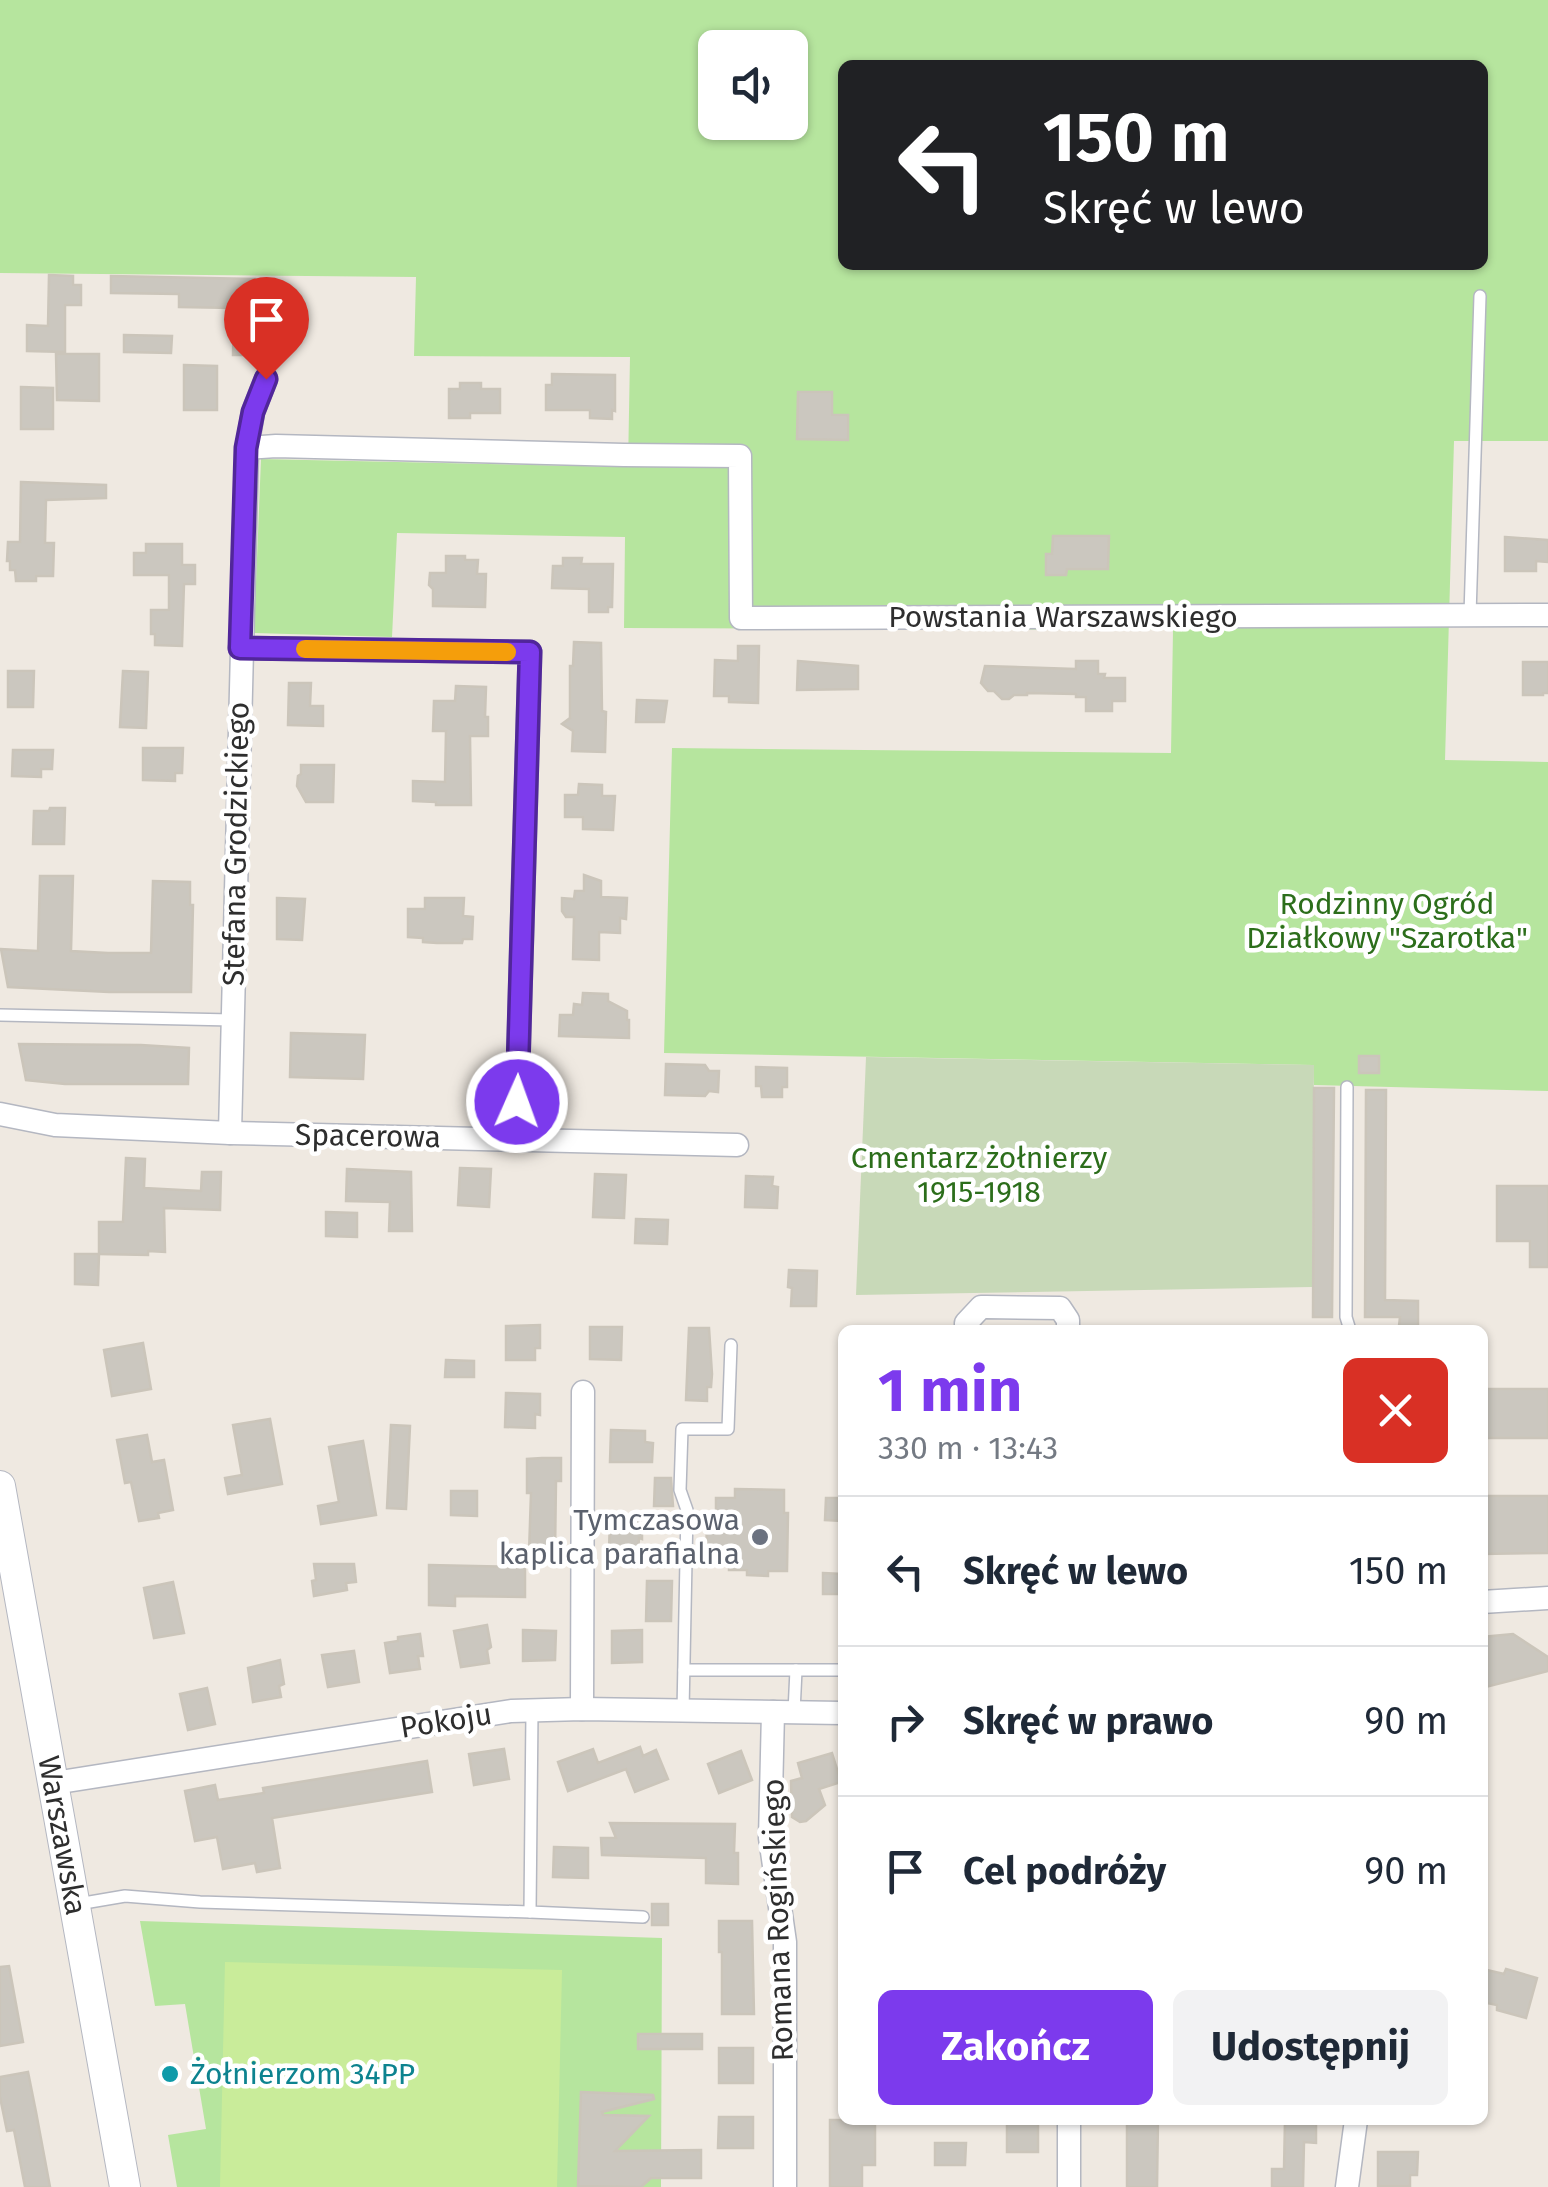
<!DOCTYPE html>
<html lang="pl">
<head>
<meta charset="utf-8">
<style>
  :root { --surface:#fff; --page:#f2f2f3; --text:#1f2937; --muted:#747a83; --line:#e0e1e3; --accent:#7c3aed }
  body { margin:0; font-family:"Fira Sans",sans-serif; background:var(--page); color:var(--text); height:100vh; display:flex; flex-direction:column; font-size:38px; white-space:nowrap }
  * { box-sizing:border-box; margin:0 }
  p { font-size:32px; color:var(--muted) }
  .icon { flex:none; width:55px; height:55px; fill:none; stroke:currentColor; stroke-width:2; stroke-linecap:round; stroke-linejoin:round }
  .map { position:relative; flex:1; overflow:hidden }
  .details { position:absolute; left:838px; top:1325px; width:650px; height:800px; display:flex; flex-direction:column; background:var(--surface); border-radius:15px; box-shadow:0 2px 8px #0004 }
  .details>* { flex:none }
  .top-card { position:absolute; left:838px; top:60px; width:650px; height:210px; border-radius:15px; box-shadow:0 2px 8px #0004; background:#202124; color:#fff; overflow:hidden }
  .fabs { position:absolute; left:698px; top:30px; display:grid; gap:20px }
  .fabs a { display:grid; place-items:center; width:110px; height:110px; border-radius:15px; background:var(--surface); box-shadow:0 2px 8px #0004; font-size:50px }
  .pin { position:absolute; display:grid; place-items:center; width:85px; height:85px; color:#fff; margin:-102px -42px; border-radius:50% 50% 50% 0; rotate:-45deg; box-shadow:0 0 10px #0007 }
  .pin .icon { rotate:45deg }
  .me { position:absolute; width:110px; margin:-55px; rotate:2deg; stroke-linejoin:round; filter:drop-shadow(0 0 8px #0008) }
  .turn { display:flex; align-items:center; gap:35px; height:210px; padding:0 40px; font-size:45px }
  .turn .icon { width:130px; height:130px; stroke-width:2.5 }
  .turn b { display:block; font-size:70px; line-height:85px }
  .round { display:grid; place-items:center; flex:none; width:105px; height:105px; border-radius:15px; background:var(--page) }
  .headline { display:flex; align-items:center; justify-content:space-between; height:170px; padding:0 40px }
  h1 { font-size:60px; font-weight:700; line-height:75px; color:var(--accent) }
  .action { display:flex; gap:20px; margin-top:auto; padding:20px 40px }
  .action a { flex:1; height:115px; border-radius:15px; background:var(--accent); color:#fff; font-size:40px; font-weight:700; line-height:115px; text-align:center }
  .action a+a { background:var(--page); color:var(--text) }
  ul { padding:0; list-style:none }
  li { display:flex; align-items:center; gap:30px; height:150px; padding:0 40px; border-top:2px solid var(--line) }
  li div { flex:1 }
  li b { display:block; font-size:38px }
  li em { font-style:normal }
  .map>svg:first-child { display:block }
</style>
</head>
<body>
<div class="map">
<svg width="1548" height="2187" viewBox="0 0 1548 2187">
  <rect width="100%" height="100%" fill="#efe9e1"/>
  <g fill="#b6e59e" fill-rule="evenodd">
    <path d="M0,0H1548V441H1454L1445,760L1548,762V1091L1314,1085L1313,1065L664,1053L672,748L1171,753L1173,630L624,628L625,537L397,533L392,637L254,633L261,459L628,467L630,357L414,356L416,277L0,273ZM715,48H790V122H715ZM842,65H1482V265H842Z"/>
    <polygon points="140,1921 662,1938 661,2187 177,2187 168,2135 206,2129 185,2004 155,2006"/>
  </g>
  <polygon fill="#c8d9b8" points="866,1057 1314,1065 1312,1287 856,1295"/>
  <polygon fill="#c9ec9a" points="225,1962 562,1970 557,2187 220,2187"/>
  <g fill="#cbc7bf" stroke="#cbc5ba" stroke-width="2.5">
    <polygon points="49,275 73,276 73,285 81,285 81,305 65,305 65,352 27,351 27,325 48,326"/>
    <polygon points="111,276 255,279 254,318 260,318 259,355 233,355 234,308 179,307 179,294 111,293"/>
    <polygon points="124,335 172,336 171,353 124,352"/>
    <polygon points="56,354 99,354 99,401 57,400"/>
    <polygon points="184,365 217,366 217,410 184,410"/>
    <polygon points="552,374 615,375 615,411 612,410 612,419 590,418 590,410 546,410 546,385 552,385"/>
    <polygon points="460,383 481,383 481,389 500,389 500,413 470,413 470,418 449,418 449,389 460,389"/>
    <polygon points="21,387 53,388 53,429 21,429"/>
    <polygon points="798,392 832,392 832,415 848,415 848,440 797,439"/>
    <polygon points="21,482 106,485 106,498 46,500 45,543 54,543 53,576 36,576 36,581 16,581 15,570 10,570 10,561 7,561 8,542 20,542"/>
    <polygon points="1053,536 1109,536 1108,569 1067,569 1066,575 1046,575 1046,554 1052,554"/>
    <polygon points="1505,537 1548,540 1548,562 1536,561 1536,571 1505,571"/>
    <polygon points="146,544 182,544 182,565 195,565 195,584 184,584 182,646 155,645 155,634 151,634 151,610 169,610 169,575 134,575 134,553 146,553"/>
    <polygon points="446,556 465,556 465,560 478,560 477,574 486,574 485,607 433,606 433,589 429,585 430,573 446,573"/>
    <polygon points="563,558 582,558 581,564 613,564 612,607 608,607 608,612 589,612 589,589 552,588 553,566 563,566"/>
    <polygon points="574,642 601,643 602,711 606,712 605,752 572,751 573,731 562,724 570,718 570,666 573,666"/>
    <polygon points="738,646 759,646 758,703 729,702 729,696 714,696 715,660 738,661"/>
    <polygon points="798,661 858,666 858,689 797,690"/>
    <polygon points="1076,661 1098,661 1098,674 1105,674 1104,678 1125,678 1125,701 1112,701 1112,711 1086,711 1086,697 1076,697 1076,694 1027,693 1027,695 1014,695 1009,699 1002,699 994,691 988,691 981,683 985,666 1076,669"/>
    <polygon points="1523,662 1548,662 1548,693 1543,693 1543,695 1523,695"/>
    <polygon points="8,671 34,671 33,707 8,707"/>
    <polygon points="123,671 148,672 146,728 120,727"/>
    <polygon points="289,683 311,683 310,706 323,706 323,726 288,725"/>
    <polygon points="456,686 486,687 485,717 488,717 488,736 470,736 471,805 436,805 436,802 413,801 413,781 445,782 446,731 433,731 434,701 455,701"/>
    <polygon points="637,700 667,701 664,722 636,722"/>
    <polygon points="143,748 183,748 182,773 175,773 175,781 143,780"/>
    <polygon points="13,750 53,750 52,769 41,769 41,777 12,776"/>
    <polygon points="301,765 334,765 333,802 306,802 297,786 298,776 301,774"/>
    <polygon points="579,784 602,785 602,796 615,796 613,830 583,829 583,817 565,817 565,795 578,795"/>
    <polygon points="50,808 65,808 64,844 33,844 34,811 49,811"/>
    <polygon points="584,875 601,881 601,897 627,898 626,919 620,918 620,933 599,932 599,960 573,959 574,917 566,917 562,911 562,898 574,899 575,891 584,891"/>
    <polygon points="40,876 73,876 71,951 108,953 151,953 153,881 190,882 190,905 193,905 191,992 109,992 8,987 1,949 38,951"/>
    <polygon points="277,898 305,899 302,940 277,939"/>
    <polygon points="425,898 464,898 463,916 473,917 472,939 463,939 462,943 437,943 423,942 423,938 408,937 408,909 425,909"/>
    <polygon points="583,993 608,994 608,1001 627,1011 627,1020 629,1020 629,1038 559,1036 560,1015 573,1015 574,1004 582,1005"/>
    <polygon points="291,1033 365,1035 363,1079 290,1077"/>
    <polygon points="19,1044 141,1045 189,1048 188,1084 65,1084 26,1080"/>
    <rect x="1359" y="1056" width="20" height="17"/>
    <polygon points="666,1064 705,1065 709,1071 719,1071 718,1092 709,1091 705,1096 665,1095"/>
    <polygon points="756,1067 787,1068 787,1087 782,1087 782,1097 762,1097 761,1086 756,1086"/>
    <polygon points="1314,1088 1334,1088 1332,1317 1313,1317"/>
    <polygon points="1366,1090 1386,1090 1385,1300 1418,1301 1418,1326 1399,1326 1400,1317 1365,1317"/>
    <polygon points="126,1158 145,1159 144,1188 201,1191 202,1172 221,1172 220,1210 164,1208 165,1252 148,1251 148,1255 99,1254 99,1222 123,1222"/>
    <polygon points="460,1168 491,1169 489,1207 458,1205"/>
    <polygon points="347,1169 411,1172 412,1231 389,1231 390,1202 346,1201"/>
    <polygon points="595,1174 626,1175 624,1218 593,1217"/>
    <polygon points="746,1176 773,1177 772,1186 778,1187 777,1208 745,1207"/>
    <polygon points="1497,1186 1548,1186 1548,1267 1530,1267 1530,1241 1497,1241"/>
    <polygon points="326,1212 357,1213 357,1237 326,1236"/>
    <polygon points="636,1219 668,1220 667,1244 635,1243"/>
    <polygon points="75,1254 99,1254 98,1285 75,1284"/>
    <polygon points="789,1270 817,1271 816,1306 791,1306 792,1288 788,1287"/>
    <polygon points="540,1325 540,1348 535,1348 535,1360 506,1360 506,1326"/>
    <polygon points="590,1327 622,1327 621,1360 590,1359"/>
    <polygon points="689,1328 709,1328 712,1374 711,1387 707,1387 707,1401 686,1400"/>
    <polygon points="143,1343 151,1389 112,1396 104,1350"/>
    <polygon points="446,1360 474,1361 474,1377 445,1377"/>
    <rect x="1482" y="1389" width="66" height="49"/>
    <polygon points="506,1393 540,1394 540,1415 535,1414 535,1428 505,1427"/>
    <polygon points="270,1419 282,1484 228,1494 225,1478 242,1475 233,1425"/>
    <polygon points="391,1425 410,1426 406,1509 387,1508"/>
    <polygon points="611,1430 645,1431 645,1442 653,1443 652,1462 610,1462"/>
    <polygon points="147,1435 152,1462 164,1460 173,1510 158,1513 159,1518 139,1521 131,1482 125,1483 117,1440"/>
    <polygon points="363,1441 376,1515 321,1524 318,1506 339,1502 329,1447"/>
    <polygon points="542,1458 561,1458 561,1481 556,1481 555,1554 529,1553 531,1493 527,1493 527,1459"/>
    <polygon points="655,1478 671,1478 673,1506 654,1506"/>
    <polygon points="735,1489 784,1490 784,1513 788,1513 787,1571 768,1571 768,1576 747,1575 747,1570 729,1570 729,1565 706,1565 707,1517 716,1517 716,1498 735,1498"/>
    <polygon points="451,1491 477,1491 477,1516 451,1515"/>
    <polygon points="1482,1496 1548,1496 1548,1553 1482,1554"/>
    <polygon points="826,1498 842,1498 842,1521 825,1520"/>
    <polygon points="623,1515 642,1515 642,1539 639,1538 638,1552 609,1552 610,1517 622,1518"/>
    <polygon points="314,1564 354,1564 356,1582 346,1583 347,1590 314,1596 312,1581 316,1580"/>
    <polygon points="429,1565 525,1567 525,1597 455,1596 455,1606 429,1605"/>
    <polygon points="823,1573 842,1574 842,1594 823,1594"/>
    <polygon points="647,1581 672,1581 671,1621 646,1621"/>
    <polygon points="173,1582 184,1633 154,1638 144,1588"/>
    <polygon points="487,1625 491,1647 487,1650 489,1663 461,1667 454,1631"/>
    <polygon points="523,1630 556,1631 555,1660 523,1661"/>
    <polygon points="642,1630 642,1662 612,1663 612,1631"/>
    <polygon points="420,1634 423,1656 418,1656 420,1669 390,1673 385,1643 398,1641 398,1637"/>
    <polygon points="1513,1634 1548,1657 1548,1671 1482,1688 1482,1637"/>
    <polygon points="354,1651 359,1682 328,1687 322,1655"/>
    <polygon points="280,1660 284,1684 279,1686 281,1697 253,1702 248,1668"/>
    <polygon points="207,1688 215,1724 188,1730 180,1694"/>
    <polygon points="640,1747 643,1756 656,1750 668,1779 635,1792 626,1769 568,1791 558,1762 593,1749 598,1763"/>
    <polygon points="504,1749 509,1779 474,1785 469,1754"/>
    <polygon points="741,1751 752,1780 719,1793 708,1764"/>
    <polygon points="832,1753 841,1782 819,1789 825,1805 806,1821 800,1822 792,1817 791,1781 802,1778 798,1763"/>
    <polygon points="427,1761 432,1792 272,1818 280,1868 257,1872 255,1863 223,1869 217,1837 195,1841 185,1791 215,1785 218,1800 264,1793 263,1788"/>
    <polygon points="610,1823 735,1824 734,1853 738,1853 738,1884 706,1883 706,1858 602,1855 601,1838 616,1838"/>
    <polygon points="554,1847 588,1848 588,1878 553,1877"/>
    <rect x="652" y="1904" width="16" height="21"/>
    <polygon points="719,1921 752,1921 754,2014 722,2014 722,1952 719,1952"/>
    <polygon points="9,1966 23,2042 0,2046 0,1967"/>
    <polygon points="1506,1969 1537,1978 1526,2018 1497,2010 1497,2005 1482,2002 1482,1988 1487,1970 1504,1974"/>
    <rect x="638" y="2034" width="64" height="15"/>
    <rect x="719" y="2048" width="34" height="35"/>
    <polygon points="28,2072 36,2112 50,2187 25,2187 14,2130 7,2131 0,2097 0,2077"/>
    <polygon points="581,2092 653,2095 654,2099 602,2112 603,2115 649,2116 615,2151 701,2150 701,2178 651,2178 641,2187 578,2186"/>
    <polygon points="719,2117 753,2117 753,2148 718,2148"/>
    <polygon points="830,2120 875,2120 875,2165 862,2165 862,2187 830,2187"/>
    <rect x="1007" y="2120" width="31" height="32"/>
    <polygon points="1127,2120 1158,2120 1157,2187 1127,2187"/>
    <polygon points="1285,2120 1316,2120 1316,2143 1304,2142 1303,2187 1272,2187 1272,2169 1284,2169"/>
    <polygon points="935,2143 966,2143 965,2165 935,2165"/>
    <polygon points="1378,2152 1418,2152 1417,2175 1410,2175 1410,2186 1378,2186"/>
  </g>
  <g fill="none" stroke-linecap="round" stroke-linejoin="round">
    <defs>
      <g id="service">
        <polyline points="1470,615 1480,296"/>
        <polyline points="0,1015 232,1020"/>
        <polyline points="1347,1087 1346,1317 1350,1330"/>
        <polyline points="684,1670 842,1670"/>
        <polyline points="683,1711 687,1510 680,1490 682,1429 728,1429 731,1345"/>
        <polyline points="532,1712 530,1912 643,1917"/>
        <polyline points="794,1712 796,1670"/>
        <polyline points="78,1904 125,1896 200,1902 530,1912"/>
      </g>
      <g id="minor">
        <polyline points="247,448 276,446 624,455 740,456 741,618 1548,615"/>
        <polyline points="240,648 530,652 516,1139"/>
        <polyline points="0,1114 55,1125 230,1133 737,1145"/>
        <polyline points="230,1133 247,448 253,412 266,379"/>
        <polyline points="966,1330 966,1323 981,1307 986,1307 1060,1308 1068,1320 1068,1330"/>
        <polyline points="1482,1602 1548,1598"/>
        <polyline points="582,1709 583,1392"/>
        <polyline points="773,1712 770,1838 785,1942 785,2187"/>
        <polyline points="54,1783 511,1711 582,1709 842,1713"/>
        <polyline points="1069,2120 1069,2187"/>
        <polyline points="1347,2187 1356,2120"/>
      </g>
      <g id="tertiary">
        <path id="s1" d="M0,1486L125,2187"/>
      </g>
    </defs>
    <use href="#service" stroke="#b4b7c1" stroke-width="14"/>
    <use href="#minor" stroke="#b4b7c1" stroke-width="25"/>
    <use href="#tertiary" stroke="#b4b7c1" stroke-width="32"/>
    <use href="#service" stroke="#fff" stroke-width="11"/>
    <use href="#minor" stroke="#fff" stroke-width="22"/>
    <use href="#tertiary" stroke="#fff" stroke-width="30"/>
  </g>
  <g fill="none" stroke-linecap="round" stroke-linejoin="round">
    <defs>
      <polyline id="route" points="266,379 253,412 246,448 240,648 530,652 517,1102"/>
    </defs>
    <use href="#route" stroke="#51269a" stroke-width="25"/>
    <use href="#route" stroke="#7c3aed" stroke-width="18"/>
    <polyline stroke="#f59e0b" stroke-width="18" points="305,649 507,652"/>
  </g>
  <circle fill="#6b7280" stroke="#fff" stroke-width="4" cx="760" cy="1537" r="10"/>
  <circle fill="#0f9aa8" stroke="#fff" stroke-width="4" cx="170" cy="2074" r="10"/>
  <g text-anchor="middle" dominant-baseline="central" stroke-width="9" stroke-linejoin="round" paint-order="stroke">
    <g font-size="30" fill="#2e2e2e" stroke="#fff">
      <text x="1063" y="617">Powstania Warszawskiego</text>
      <text transform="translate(236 844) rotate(-89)">Stefana Grodzickiego</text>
      <text transform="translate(368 1136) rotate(1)">Spacerowa</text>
      <text transform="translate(446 1721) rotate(-9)">Pokoju</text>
      <text stroke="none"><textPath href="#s1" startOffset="355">Warszawska</textPath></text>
      <text transform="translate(778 1920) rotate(-92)">Romana Rogińskiego</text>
    </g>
    <g font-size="30" fill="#2c6e1b" stroke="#fff">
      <text x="1387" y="904">Rodzinny Ogród<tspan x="1387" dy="34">Działkowy "Szarotka"</tspan></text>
      <text x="979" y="1158">Cmentarz żołnierzy<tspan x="979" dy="34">1915-1918</tspan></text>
    </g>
    <g font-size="30" fill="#5b616d" stroke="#fff" text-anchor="end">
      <text x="740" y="1520">Tymczasowa<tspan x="740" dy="34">kaplica parafialna</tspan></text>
    </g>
    <g font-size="30" fill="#0d838f" stroke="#fff" text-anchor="start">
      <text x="190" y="2074">Żołnierzom 34PP</text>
    </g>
  </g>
</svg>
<div class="fabs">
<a><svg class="icon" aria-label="sound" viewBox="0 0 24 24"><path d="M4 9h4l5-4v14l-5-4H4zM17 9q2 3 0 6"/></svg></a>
</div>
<div class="pin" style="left:266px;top:379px;background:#d93025"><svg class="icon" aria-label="arrive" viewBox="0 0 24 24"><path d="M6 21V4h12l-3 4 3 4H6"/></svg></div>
<svg class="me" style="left:517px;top:1102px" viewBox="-20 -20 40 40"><circle r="17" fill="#7c3aed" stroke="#fff" stroke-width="3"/><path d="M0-11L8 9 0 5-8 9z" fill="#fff"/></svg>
<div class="top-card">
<div class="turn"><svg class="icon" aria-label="left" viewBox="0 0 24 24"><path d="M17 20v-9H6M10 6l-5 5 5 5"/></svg><div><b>150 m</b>Skręć w lewo</div></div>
</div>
<section class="details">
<div class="headline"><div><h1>1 min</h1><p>330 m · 13:43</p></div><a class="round" style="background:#d93025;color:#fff"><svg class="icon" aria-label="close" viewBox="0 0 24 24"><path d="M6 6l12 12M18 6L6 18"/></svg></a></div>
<ul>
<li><svg class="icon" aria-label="left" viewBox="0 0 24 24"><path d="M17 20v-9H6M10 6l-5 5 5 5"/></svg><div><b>Skręć w lewo</b></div><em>150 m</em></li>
<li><svg class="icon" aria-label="right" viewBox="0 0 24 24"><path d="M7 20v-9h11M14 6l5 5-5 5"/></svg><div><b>Skręć w prawo</b></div><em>90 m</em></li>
<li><svg class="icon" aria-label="arrive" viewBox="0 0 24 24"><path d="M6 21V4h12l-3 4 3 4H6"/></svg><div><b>Cel podróży</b></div><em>90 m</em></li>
</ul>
<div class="action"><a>Zakończ</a><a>Udostępnij</a></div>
</section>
</div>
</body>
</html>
